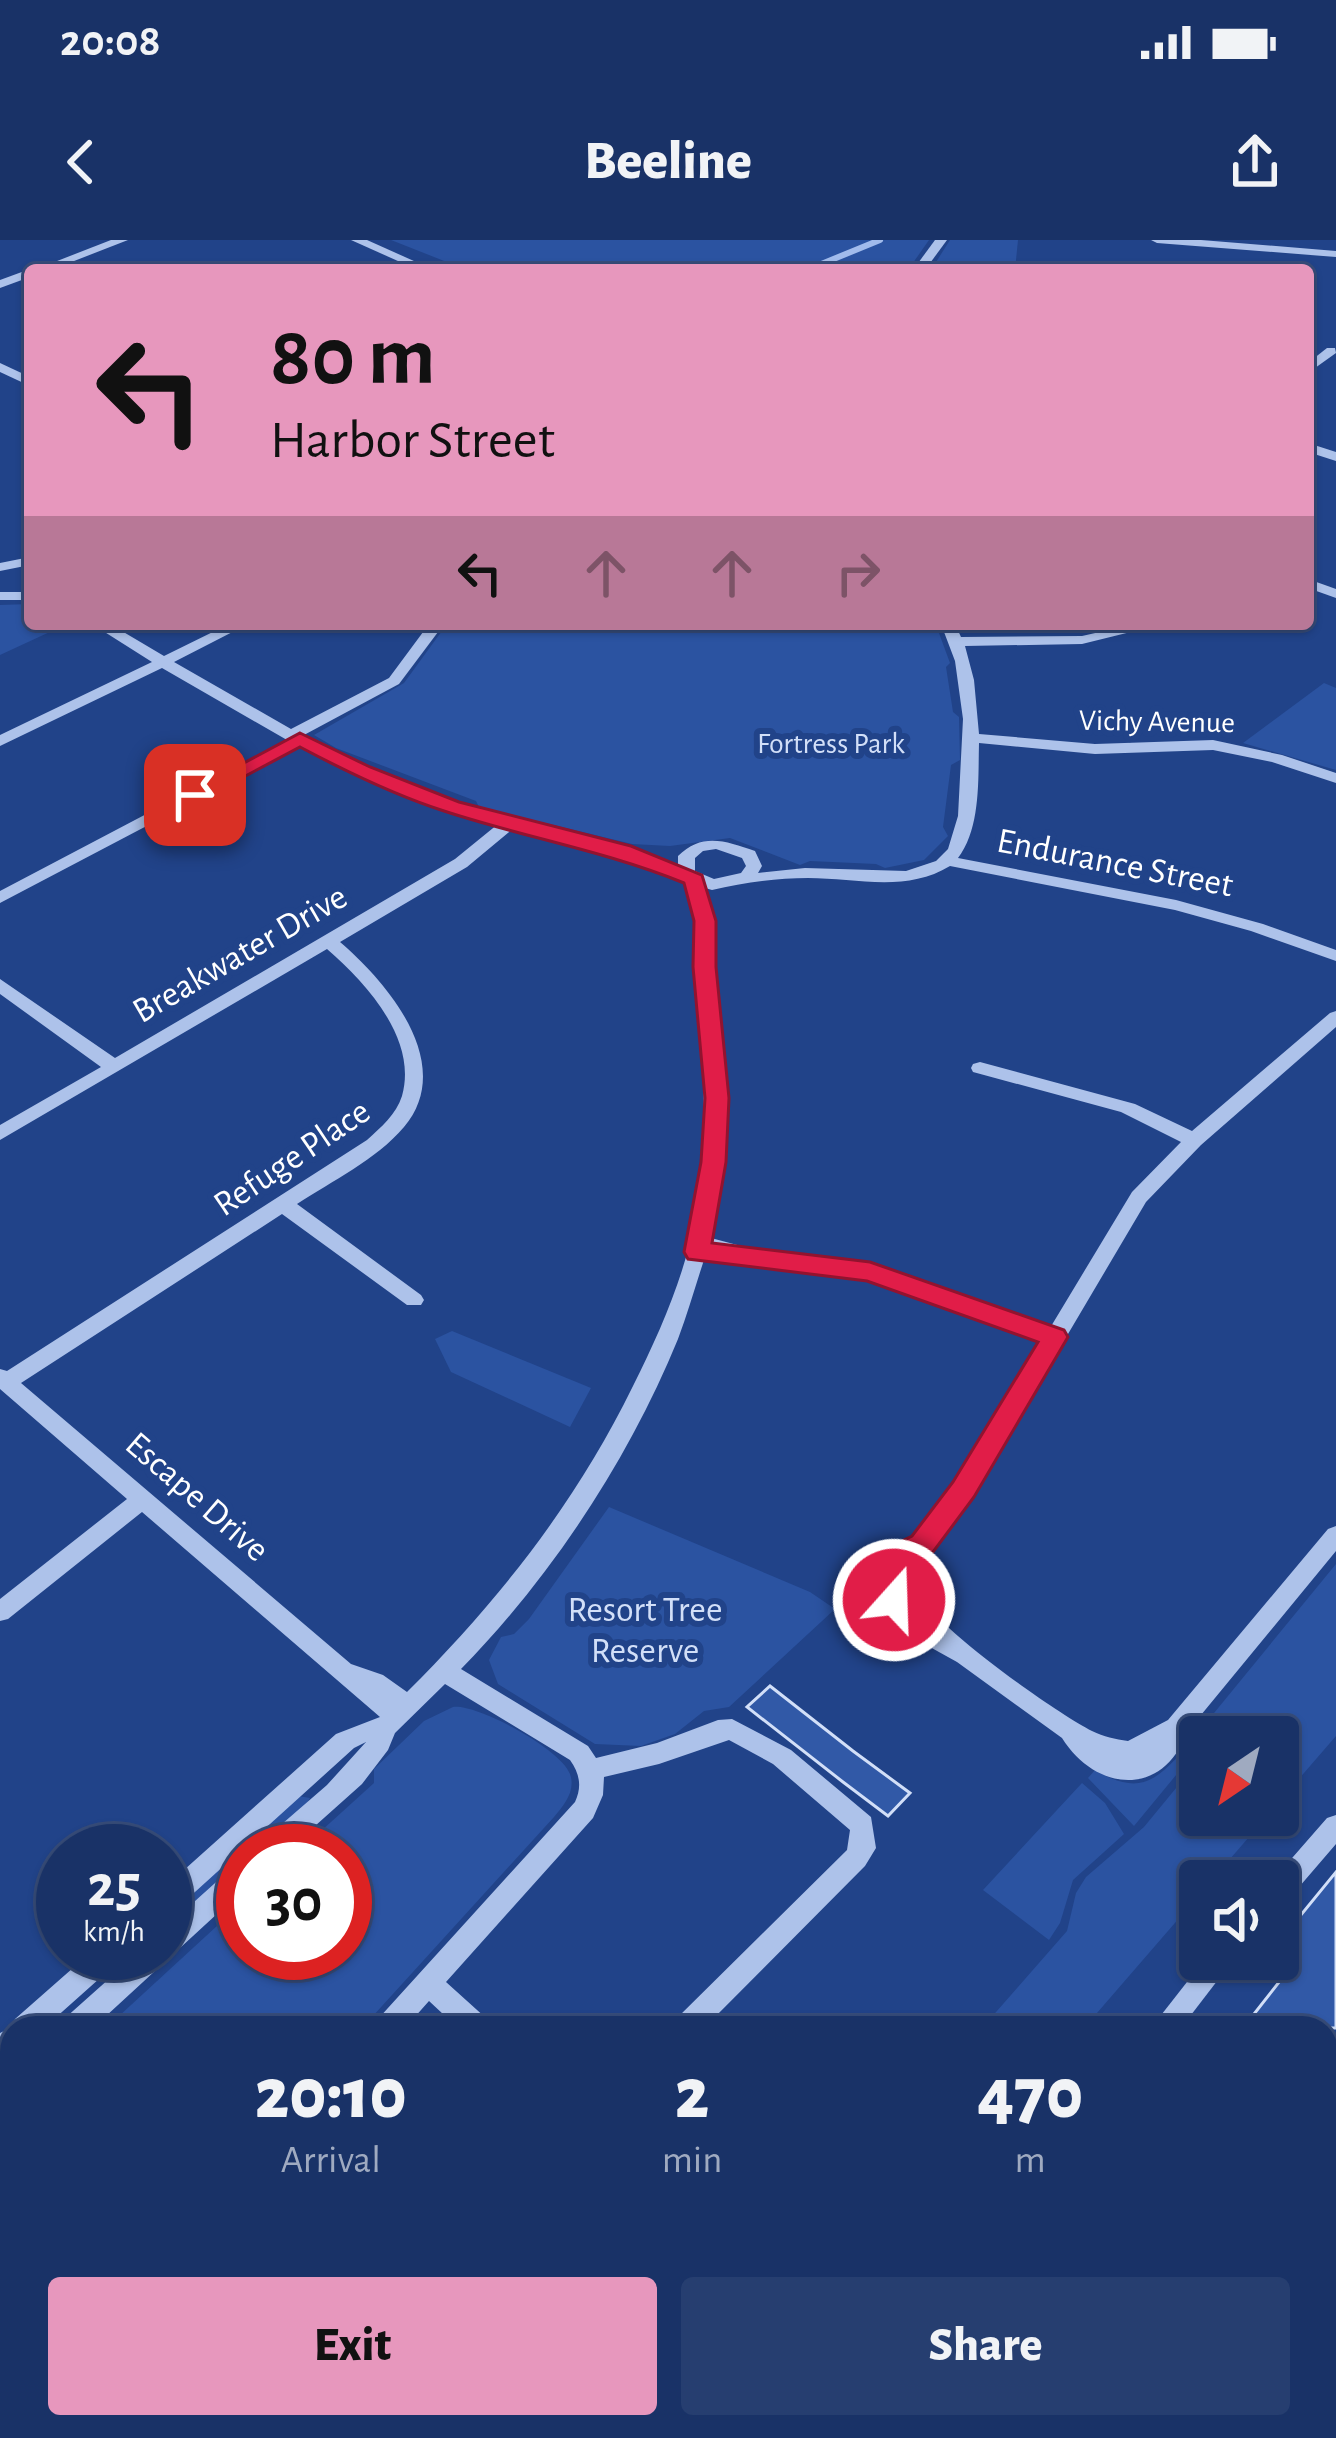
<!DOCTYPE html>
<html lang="en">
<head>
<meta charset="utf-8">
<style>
  :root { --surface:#193267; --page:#263e70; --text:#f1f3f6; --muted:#9faac0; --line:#374d7b; --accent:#e797bd }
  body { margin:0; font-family:"Alegreya Sans",sans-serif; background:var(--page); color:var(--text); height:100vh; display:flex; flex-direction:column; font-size:45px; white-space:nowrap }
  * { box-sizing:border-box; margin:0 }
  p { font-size:39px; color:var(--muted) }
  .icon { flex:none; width:66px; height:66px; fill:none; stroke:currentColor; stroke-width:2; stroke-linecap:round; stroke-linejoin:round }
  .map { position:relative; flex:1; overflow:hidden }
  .panel { position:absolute; left:0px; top:1776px; width:1338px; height:423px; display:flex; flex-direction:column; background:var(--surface); border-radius:36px 36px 0 0; box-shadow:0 3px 9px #0004,0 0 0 3px var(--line) }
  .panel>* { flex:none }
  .top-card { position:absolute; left:24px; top:24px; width:1290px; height:366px; border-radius:12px; box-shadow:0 3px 9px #0004,0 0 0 3px var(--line); background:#e797bd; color:#111; overflow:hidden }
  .needle { width:78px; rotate:215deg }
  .tools { position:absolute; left:1179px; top:1476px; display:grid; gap:24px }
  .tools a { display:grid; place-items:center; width:120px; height:120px; border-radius:12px; background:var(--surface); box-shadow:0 3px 9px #0004,0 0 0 3px var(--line); font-size:60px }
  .speed { position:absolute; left:36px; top:1584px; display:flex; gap:24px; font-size:60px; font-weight:700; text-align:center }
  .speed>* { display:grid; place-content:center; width:156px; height:156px; border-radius:50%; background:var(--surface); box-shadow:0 3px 9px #0004,0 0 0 3px var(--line); line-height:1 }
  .speed small { font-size:30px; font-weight:400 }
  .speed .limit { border:18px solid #d22; background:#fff; color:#111 }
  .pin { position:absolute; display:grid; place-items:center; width:102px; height:102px; color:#fff; margin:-51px; border-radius:24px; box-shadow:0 6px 18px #0006 }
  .me { position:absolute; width:132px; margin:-66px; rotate:20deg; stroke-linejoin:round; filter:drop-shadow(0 0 9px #0008) }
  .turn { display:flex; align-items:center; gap:42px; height:252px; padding:0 48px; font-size:54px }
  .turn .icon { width:156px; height:156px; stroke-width:2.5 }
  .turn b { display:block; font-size:84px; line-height:102px }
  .lanes { display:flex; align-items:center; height:114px; padding:0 48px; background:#0003; justify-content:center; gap:60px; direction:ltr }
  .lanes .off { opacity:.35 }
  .eta { display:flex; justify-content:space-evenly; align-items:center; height:204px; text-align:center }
  .eta b { font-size:72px; font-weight:800; line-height:84px }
  .cta { display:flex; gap:24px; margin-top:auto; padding:24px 48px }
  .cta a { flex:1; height:138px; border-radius:12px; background:var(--accent); color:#111; font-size:48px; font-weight:800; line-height:138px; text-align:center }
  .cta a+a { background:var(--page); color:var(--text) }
  .status { display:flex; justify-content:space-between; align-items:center; height:84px; padding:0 60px; background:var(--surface); direction:ltr }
  .status svg { height:33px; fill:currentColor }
  header { display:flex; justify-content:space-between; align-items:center; height:156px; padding:0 48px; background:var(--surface); font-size:54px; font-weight:800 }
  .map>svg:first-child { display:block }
</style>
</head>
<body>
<div class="status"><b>20:08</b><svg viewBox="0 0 49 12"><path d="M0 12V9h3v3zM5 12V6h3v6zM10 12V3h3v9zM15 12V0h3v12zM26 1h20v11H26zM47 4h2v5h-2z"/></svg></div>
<header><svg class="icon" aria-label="back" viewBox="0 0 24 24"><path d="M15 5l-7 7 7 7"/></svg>Beeline<svg class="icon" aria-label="share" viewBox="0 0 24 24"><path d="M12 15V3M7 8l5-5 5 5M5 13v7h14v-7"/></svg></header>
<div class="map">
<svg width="1336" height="2198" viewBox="0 0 1336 2198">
  <rect width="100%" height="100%" fill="#214389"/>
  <g fill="#2b53a1">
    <polygon points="391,0 929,0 908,30 467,30"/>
    <polygon points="950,0 1018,0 1015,30 931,30"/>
    <polygon points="30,364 30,384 67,384 0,415 0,365"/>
    <polygon points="447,384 936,385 950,423 946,427 953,472 959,477 960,520 951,525 943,587 948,596 924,620 885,628 876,624 810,621 800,625 730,598 670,606 632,604 479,567 476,561 336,508 314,495 404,443"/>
    <polygon points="1324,443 1336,448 1336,530 1243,503"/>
    <polygon points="452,1091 591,1148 570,1187 451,1132 435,1099"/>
    <polygon points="609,1267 810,1352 835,1369 729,1467 704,1471 675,1494 641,1506 595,1504 498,1444 489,1420 501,1397 514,1394 529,1379"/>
    <polygon points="1336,1324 1336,1496 1278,1563 1278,1497 1196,1495"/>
    <path d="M453,1467C478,1464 561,1509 570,1534C576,1551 564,1565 554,1577L362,1788H106L243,1662V1713H345V1611H299L374,1543V1529L424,1481Z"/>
    <path d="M1192,1501L1200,1506L1134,1586L1088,1538L1095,1530C1144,1559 1159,1537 1192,1501Z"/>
    <polygon points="1200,1519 1200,1575 1268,1575 1211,1641 1200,1641 1200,1654 1084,1788 982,1788 1067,1691 1076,1653 1086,1637 1144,1587"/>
    <polygon points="1082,1543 1105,1563 1124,1594 1073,1640 1060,1683 1049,1700 983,1650"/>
    <polygon points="298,1556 310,1558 305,1567 255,1611 243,1611 243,1622 165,1693 165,1676"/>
    <polygon points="12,1874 12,2129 0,2140 0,1885"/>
    <polygon points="326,2187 680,2187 670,2198 336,2198"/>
  </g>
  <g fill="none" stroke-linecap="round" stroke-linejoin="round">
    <polyline stroke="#a1bbec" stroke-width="6" points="814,27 880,0"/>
  </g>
  <g fill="#3159a7" stroke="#d2dff8" stroke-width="3">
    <polygon points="770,1446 853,1511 910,1553 888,1576 843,1542 747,1467"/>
    <polygon points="1336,1632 1336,1788 1243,1788 1298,1718 1278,1703"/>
  </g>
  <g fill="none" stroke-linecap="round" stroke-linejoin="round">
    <g fill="#adc2ea" fill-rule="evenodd">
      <polygon points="111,0 128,0 51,30 34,30"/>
      <polygon points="351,0 367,0 434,30 418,30"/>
      <polygon points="935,0 947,0 925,30 913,30"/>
      <polygon points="1151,0 1201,0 1336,11 1336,17 1157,3"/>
      <polygon points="30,29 30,37 0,48 0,40"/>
      <polygon points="1327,108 1335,108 1336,113 1308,133 1308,123"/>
      <polygon points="0,123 30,137 30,146 0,132"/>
      <polygon points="1308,203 1336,212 1336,221 1308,212"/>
      <polygon points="30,317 30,325 0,331 0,323"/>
      <polygon points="1308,339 1336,349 1336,358 1308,348"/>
      <rect x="0" y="352" width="30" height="8"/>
      <path d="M92,384H110L164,416L229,384H248L174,422L291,489L389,438L429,384H444L399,444L304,495C417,567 554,579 678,625V616C702,592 726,601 755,611L762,626L758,633L805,628L906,631L936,621L948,609L958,576L963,479L955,421L941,384H955L961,397L1082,396L1135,384H1163L1082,404L965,406L974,440L979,494L1095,504L1213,500L1282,515L1336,533V543L1272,522L1213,510L1095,514L979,503C978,539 981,588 958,618L1176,660L1263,684L1336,710V721L1251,691L1175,670L950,626C906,653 856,638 808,638C776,638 742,643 712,650L705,648L714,681L726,888L711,998L741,1006L870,1025L1050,1088L1132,952L1181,902L1121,872L973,832L971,828L973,824L980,822L1135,864L1192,891L1330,773L1336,771V787L1201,905L1146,962L990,1226L933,1307L919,1353C933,1386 1056,1473 1092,1491C1104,1497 1115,1499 1128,1501L1168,1480L1328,1289L1336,1286V1311L1187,1492C1163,1558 1096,1552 1062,1498L957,1422L901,1391L892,1380L880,1353L883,1334L890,1318L915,1297L974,1214L1042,1102L868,1039L741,1020L707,1011C697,1040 689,1070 678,1099C629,1219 552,1336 461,1429L588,1506L596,1518L657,1503L718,1480L732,1479L791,1510L871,1577L876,1608L865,1626L704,1788H673L676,1779L847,1610L850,1590L773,1524L729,1500L659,1524L604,1537L603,1555L593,1578L446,1742L487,1779L490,1788H458L429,1761L405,1788H375L378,1779L575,1562C582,1547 580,1534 570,1520L445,1444L395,1493L388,1510L362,1544L287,1611H256L260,1603L327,1545L366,1502L354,1508L174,1671L165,1675V1647L336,1494L380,1477L142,1272L8,1379L0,1381V1359L127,1259L0,1149V1129L7,1131L367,900C381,887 396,875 402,856C418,799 366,743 327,709L0,900V885L101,827L0,754V739L115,818L455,619L498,584L400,553L299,506L0,663V651L287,500L162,428L0,506V495L152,422ZM514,588L612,614L686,640C699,690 699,741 702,793C705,863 706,933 690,1002C678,1051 656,1100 633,1146C575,1264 500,1359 407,1452L383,1435L351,1424L21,1143L282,974L407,1065H421L424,1060L421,1055L297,964C332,941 376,920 404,887C457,824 387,742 340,702L467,627ZM716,609L742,618L746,626L741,633L714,639L695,631V618L703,611Z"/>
      <polygon points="1336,1575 1336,1604 1287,1661 1278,1665 1278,1641 1272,1641 1327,1578"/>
      <polygon points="243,1623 243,1650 93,1788 61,1788 64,1779 138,1713 165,1713 165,1688 234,1626"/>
      <polygon points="90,1713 122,1713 118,1722 44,1788 12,1788 12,1818 0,1824 0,1793 12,1787 15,1779"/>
      <polygon points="1205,1719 1234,1719 1181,1788 1151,1788"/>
      <polygon points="12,1832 12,1863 0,1869 0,1838"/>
      <polygon points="12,2142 12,2177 0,2183 0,2148"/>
      <polygon points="684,2187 720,2187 716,2198 680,2198"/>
      <polygon points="810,2187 845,2187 841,2198 806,2198"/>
    </g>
  </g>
  <path fill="#e11d48" stroke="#92132f" stroke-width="3" d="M300,493L370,527L459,562L631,606L702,635L716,681V727L729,858L726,922L712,1003L870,1022L1064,1090L1068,1097L974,1257L933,1312L910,1332L904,1369H883L876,1349L885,1319L900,1302L912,1296L953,1242L1038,1102L867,1041L688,1019L684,1012L701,922L705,858L693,727L694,681L684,643C602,610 526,598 444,571C394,555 347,532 300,507L202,559H187L184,555Z"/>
  <g text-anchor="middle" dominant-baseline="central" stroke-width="12" stroke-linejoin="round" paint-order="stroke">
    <g font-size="30" fill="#fff" stroke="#214389">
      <text transform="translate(1157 482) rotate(1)">Vichy Avenue</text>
    </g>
    <g font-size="30" fill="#d2dff8" stroke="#214389">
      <text x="831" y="504">Fortress Park</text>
    </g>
    <g font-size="36" fill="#fff" stroke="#214389">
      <text transform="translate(1115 623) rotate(11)">Endurance Street</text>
      <text transform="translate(240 714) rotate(-30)">Breakwater Drive</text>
      <text transform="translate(292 918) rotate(-34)">Refuge Place</text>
      <text transform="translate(197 1257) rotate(41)">Escape Drive</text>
    </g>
    <g font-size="36" fill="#d2dff8" stroke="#214389">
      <text x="645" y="1370">Resort Tree<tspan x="645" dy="41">Reserve</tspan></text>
    </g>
  </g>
</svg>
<div class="tools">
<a><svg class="needle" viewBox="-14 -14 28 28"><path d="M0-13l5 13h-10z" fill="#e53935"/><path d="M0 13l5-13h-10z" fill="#9faac0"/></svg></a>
<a><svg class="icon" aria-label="sound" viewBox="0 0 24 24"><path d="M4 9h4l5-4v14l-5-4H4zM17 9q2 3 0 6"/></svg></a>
</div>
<div class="speed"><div>25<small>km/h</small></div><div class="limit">30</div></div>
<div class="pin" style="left:195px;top:555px;background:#d93025"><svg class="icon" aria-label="arrive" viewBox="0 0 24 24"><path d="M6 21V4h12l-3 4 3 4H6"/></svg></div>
<svg class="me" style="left:894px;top:1360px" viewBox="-20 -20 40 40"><circle r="17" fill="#e11d48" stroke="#fff" stroke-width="3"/><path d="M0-11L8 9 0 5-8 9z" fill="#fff"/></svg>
<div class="top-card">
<div class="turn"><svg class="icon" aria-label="left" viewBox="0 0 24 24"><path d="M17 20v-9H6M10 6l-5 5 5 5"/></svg><div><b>80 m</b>Harbor Street</div></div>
<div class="lanes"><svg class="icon" aria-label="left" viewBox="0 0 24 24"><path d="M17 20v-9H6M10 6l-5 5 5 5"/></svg><svg class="icon off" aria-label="ahead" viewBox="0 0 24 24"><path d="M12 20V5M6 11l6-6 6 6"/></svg><svg class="icon off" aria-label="ahead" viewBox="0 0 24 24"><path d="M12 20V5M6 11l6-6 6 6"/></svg><svg class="icon off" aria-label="right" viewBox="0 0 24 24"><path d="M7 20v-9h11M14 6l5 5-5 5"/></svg></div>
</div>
<section class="panel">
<div class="eta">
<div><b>20:10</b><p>Arrival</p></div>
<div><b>2</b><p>min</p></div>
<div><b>470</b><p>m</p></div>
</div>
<div class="cta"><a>Exit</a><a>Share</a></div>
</section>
</div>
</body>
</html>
